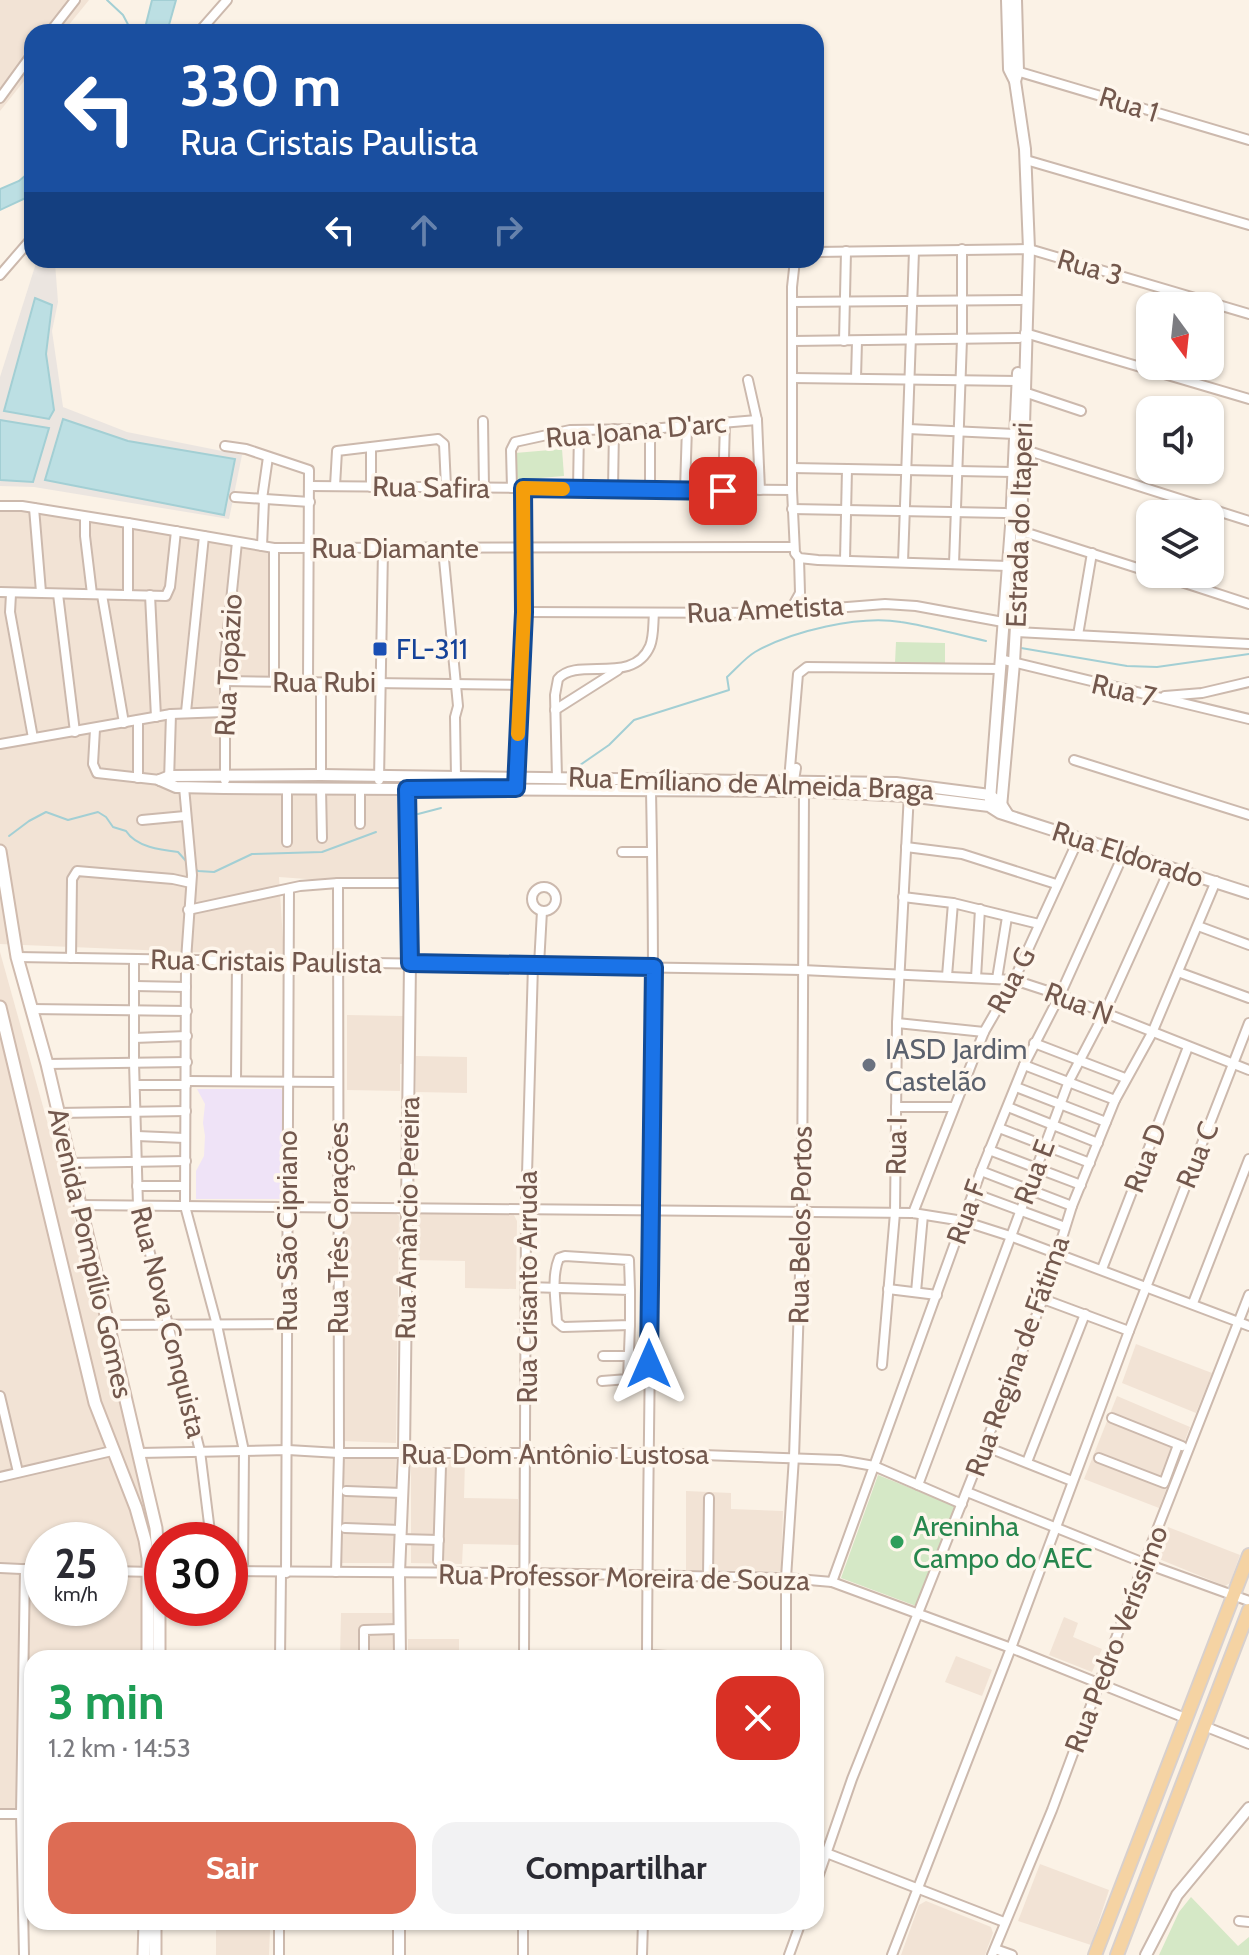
<!DOCTYPE html>
<html lang="pt">
<head>
<meta charset="utf-8">
<style>
  :root { --surface:#fff; --page:#f2f2f3; --text:#2b2b33; --muted:#7c7c81; --accent:#dd6c54 }
  body { margin:0; font-family:Cabin,sans-serif; background:var(--page); color:var(--text); height:100vh; display:flex; flex-direction:column; font-size:30px; white-space:nowrap }
  * { box-sizing:border-box; margin:0 }
  p { font-size:26px; color:var(--muted) }
  .icon { flex:none; width:44px; height:44px; fill:none; stroke:currentColor; stroke-width:2; stroke-linecap:round; stroke-linejoin:round }
  .map { position:relative; flex:1; overflow:hidden }
  .side { position:absolute; left:24px; top:1650px; width:800px; height:280px; display:flex; flex-direction:column; background:var(--surface); border-radius:24px; box-shadow:0 2px 6px #0004 }
  .side>* { flex:none }
  .guide { position:absolute; left:24px; top:24px; width:800px; height:244px; border-radius:24px; box-shadow:0 2px 6px #0004; background:#1a4fa0; color:#fff; overflow:hidden }
  .needle { width:52px; rotate:165deg }
  .controls { position:absolute; left:1136px; top:292px; display:grid; gap:16px }
  .controls a { display:grid; place-items:center; width:88px; height:88px; border-radius:16px; background:var(--surface); box-shadow:0 2px 6px #0004; font-size:40px }
  .speed { position:absolute; left:24px; top:1522px; display:flex; gap:16px; font-size:40px; font-weight:700; text-align:center }
  .speed>* { display:grid; place-content:center; width:104px; height:104px; border-radius:50%; background:var(--surface); box-shadow:0 2px 6px #0004; line-height:1 }
  .speed small { font-size:20px; font-weight:400 }
  .speed .limit { border:12px solid #d22; background:#fff; color:#111 }
  .pin { position:absolute; display:grid; place-items:center; width:68px; height:68px; color:#fff; margin:-34px; border-radius:16px; box-shadow:0 4px 12px #0006 }
  .me { position:absolute; width:88px; margin:-44px; rotate:0deg; stroke-linejoin:round; filter:drop-shadow(0 0 6px #0008) }
  .turn { display:flex; align-items:center; gap:28px; height:168px; padding:0 24px; font-size:36px }
  .turn .icon { width:104px; height:104px; stroke-width:2.5 }
  .turn b { display:block; font-size:56px; line-height:68px }
  .lanes { display:flex; align-items:center; height:76px; padding:0 24px; background:#0003; justify-content:center; gap:40px; direction:ltr }
  .lanes .off { opacity:.35 }
  .round { display:grid; place-items:center; flex:none; width:84px; height:84px; border-radius:24px; background:var(--page) }
  .summary { display:flex; align-items:center; justify-content:space-between; height:136px; padding:0 24px }
  h1 { font-size:48px; font-weight:700; line-height:60px; color:#1e9e55 }
  .cta { display:flex; gap:16px; margin-top:auto; padding:16px 24px }
  .cta a { flex:1; height:92px; border-radius:24px; background:var(--accent); color:#fff; font-size:32px; font-weight:700; line-height:92px; text-align:center }
  .cta a+a { background:var(--page); color:var(--text) }
  .map>svg:first-child { display:block }
</style>
</head>
<body>
<div class="map">
<svg width="1249" height="1955" viewBox="0 0 1249 1955">
  <rect width="100%" height="100%" fill="#fbf2e6"/>
  <g fill="#f2e3d5" fill-rule="evenodd">
    <polygon points="0,0 89,0 63,32 32,32 32,71 0,111"/>
    <polygon points="23,507 273,548 274,683 227,684 229,769 415,773 415,887 279,877 284,956 0,944 0,509"/>
    <path d="M0,952L160,1527L143,1658H32V1810H0ZM42,1540H110V1608H42Z"/>
    <polygon points="347,1015 404,1016 404,1064 400,1064 400,1091 347,1090"/>
    <polygon points="416,1056 467,1057 467,1093 416,1092"/>
    <polygon points="349,1212 395,1213 399,1216 396,1443 342,1441 345,1216"/>
    <polygon points="419,1213 514,1215 517,1221 516,1289 465,1288 465,1261 414,1260 414,1218"/>
    <polygon points="1136,1344 1212,1373 1196,1413 1122,1383"/>
    <polygon points="1117,1396 1190,1427 1159,1508 1084,1479"/>
    <polygon points="344,1459 396,1459 394,1563 342,1563"/>
    <polygon points="411,1460 465,1460 464,1498 518,1499 519,1545 463,1544 462,1564 411,1563"/>
    <polygon points="686,1491 731,1493 731,1509 783,1511 781,1571 686,1570"/>
    <polygon points="1168,1527 1240,1555 1230,1583 1225,1586 1159,1559 1158,1555"/>
    <polygon points="341,1613 395,1613 394,1658 340,1658"/>
    <polygon points="1064,1617 1078,1623 1073,1637 1102,1649 1092,1672 1049,1655"/>
    <rect x="408" y="1639" width="51" height="19"/>
    <polygon points="956,1656 992,1670 982,1696 945,1682"/>
    <polygon points="1040,1864 1109,1890 1091,1945 1018,1921"/>
    <polygon points="926,1901 991,1927 993,1933 985,1955 901,1955 919,1905"/>
    <polygon points="216,1930 270,1930 269,1955 216,1955"/>
  </g>
  <polygon fill="#ebe5e0" points="37,260 55,263 58,302 52,331 63,407 127,432 242,455 229,519 34,487 0,486 0,377"/>
  <polygon fill="#efe3f7" points="197,1089 281,1089 284,1092 284,1196 280,1199 196,1199 196,1171 204,1156 205,1136 203,1123 205,1104"/>
  <g fill="#d5e8c6">
    <polygon points="562,449 564,476 517,480 515,453"/>
    <polygon points="896,642 945,643 945,664 895,663"/>
    <polygon points="878,1475 955,1506 916,1606 841,1578"/>
    <polygon points="1191,1897 1238,1946 1249,1937 1249,1955 1159,1955 1179,1912"/>
  </g>
  <g fill="#bcdfe3" stroke="#a3cfd4" stroke-width="2">
    <polygon points="152,0 176,0 167,32 144,32"/>
    <polygon points="32,170 32,195 0,210 0,189 19,181"/>
    <polygon points="35,298 52,305 46,354 54,410 49,419 4,411"/>
    <polygon points="63,419 128,441 235,459 224,515 45,480"/>
    <polygon points="0,420 49,428 33,482 0,480"/>
  </g>
  <g fill="none" stroke-linecap="round" stroke-linejoin="round">
    <g stroke="#a3cfd4" stroke-width="2">
      <polyline points="107,0 123,15 132,32"/>
      <polyline points="1021,648 1127,666 1157,667 1249,654"/>
      <path d="M570,772L609,745L634,720L729,690L727,677C736,669 745,658 755,652C792,631 859,615 901,622C929,626 958,635 986,641"/>
      <polyline points="418,814 441,808"/>
      <path d="M9,836L29,821L46,812L68,820L98,812L106,817L113,827L126,831C136,847 161,850 178,852L186,861"/>
      <polyline points="194,868 198,871 214,872 252,854 322,852 376,832"/>
    </g>
    <defs>
      <g id="minor">
        <polyline points="50,32 75,0"/>
        <polyline points="199,32 227,0"/>
        <polyline points="1013,70 1249,140"/>
        <polyline points="0,98 32,54"/>
        <polyline points="1026,160 1249,225"/>
        <polyline points="816,252 1029,249 1249,314"/>
        <polyline points="795,260 792,287 792,490 795,553 799,558 818,560 1008,566"/>
        <polyline points="0,275 32,238"/>
        <polyline points="792,302 1021,300"/>
        <polyline points="1025,333 1249,399"/>
        <polyline points="793,341 1019,338"/>
        <polyline points="844,341 846,251"/>
        <polyline points="793,378 1017,381"/>
        <polyline points="856,378 857,341"/>
        <polyline points="748,380 757,420 760,490"/>
        <polyline points="1024,392 1081,411"/>
        <polyline points="483,421 484,488"/>
        <polyline points="908,429 1015,434"/>
        <polyline points="225,446 246,449 309,470 308,683"/>
        <polyline points="1019,448 1249,521"/>
        <polyline points="792,468 1013,472"/>
        <polyline points="310,486 792,490"/>
        <polyline points="335,486 337,451 438,439 444,444 446,487"/>
        <polyline points="371,487 371,449"/>
        <polyline points="512,488 511,450 515,442 570,430 650,429 757,420"/>
        <polyline points="578,489 579,430"/>
        <polyline points="613,489 614,429"/>
        <polyline points="650,490 650,429"/>
        <polyline points="685,490 687,427"/>
        <polyline points="723,491 725,423"/>
        <polyline points="235,497 310,502"/>
        <polyline points="262,499 268,457"/>
        <polyline points="0,506 22,506 128,523 274,548 793,547"/>
        <polyline points="34,508 41,592"/>
        <polyline points="792,509 1005,513"/>
        <polyline points="85,517 85,536 92,594"/>
        <polyline points="1021,531 1150,572"/>
        <polyline points="262,546 264,500"/>
        <polyline points="443,549 458,706 455,717 456,777"/>
        <polyline points="845,560 847,469"/>
        <polyline points="903,562 914,251"/>
        <polyline points="954,564 962,339 962,249"/>
        <polyline points="1157,574 1249,604"/>
        <polyline points="0,592 166,596 170,587 176,531"/>
        <polyline points="11,594 10,612 33,738"/>
        <polyline points="58,594 75,732"/>
        <polyline points="128,594 128,523"/>
        <polyline points="102,595 124,723"/>
        <polyline points="150,595 156,717"/>
        <polyline points="790,611 800,593 799,558"/>
        <polyline points="524,612 772,613 885,604 916,606 1003,622"/>
        <polyline points="1016,632 1249,644"/>
        <polyline points="1078,635 1092,553"/>
        <polyline points="1000,659 1249,719"/>
        <polyline points="224,681 520,685"/>
        <polyline points="274,682 274,548"/>
        <polyline points="321,683 321,775"/>
        <polyline points="1165,696 1202,693 1249,682"/>
        <polyline points="555,710 618,670"/>
        <polyline points="186,712 204,536"/>
        <polyline points="138,720 138,778"/>
        <polyline points="95,729 93,764 97,773 160,780"/>
        <polyline points="0,744 171,714 224,712"/>
        <polyline points="1074,760 1249,815"/>
        <path d="M557,778L555,695L558,679C577,656 633,686 650,646C654,636 653,624 654,613"/>
        <polyline points="225,780 225,660 237,542"/>
        <polyline points="379,780 383,549"/>
        <polyline points="789,780 798,674 807,667 1000,669"/>
        <polyline points="794,780 796,768"/>
        <polyline points="169,781 171,714"/>
        <polyline points="184,787 192,875 186,960 185,1206 217,1325 244,1451 243,1572"/>
        <polyline points="321,788 322,838"/>
        <polyline points="516,788 524,612 523,488"/>
        <polyline points="287,789 287,842"/>
        <polyline points="142,820 185,816"/>
        <polyline points="360,824 360,788"/>
        <polyline points="906,847 962,854 1056,884"/>
        <polyline points="622,852 651,852"/>
        <circle cx="544" cy="899" r="12"/>
        <polyline points="903,897 953,903 1039,924"/>
        <polyline points="188,910 300,886 338,883 409,883"/>
        <polyline points="1198,926 1249,945"/>
        <polyline points="17,957 802,970 1014,980 1060,995 1249,1070"/>
        <polyline points="71,958 72,879 77,871 173,879 191,883"/>
        <polyline points="134,959 134,1062 138,1206 200,1451 211,1540"/>
        <polyline points="539,965 542,911"/>
        <polyline points="1178,972 1249,998"/>
        <polyline points="947,976 953,903"/>
        <polyline points="976,978 980,909"/>
        <polyline points="997,979 1007,917"/>
        <polyline points="135,986 186,987"/>
        <polyline points="31,1009 187,1011"/>
        <polyline points="897,1023 984,1032"/>
        <polyline points="134,1038 187,1036"/>
        <polyline points="1034,1043 1125,1078"/>
        <polyline points="47,1064 187,1062"/>
        <polyline points="1024,1065 1115,1100"/>
        <polyline points="186,1081 337,1082"/>
        <polyline points="236,1081 237,961"/>
        <polyline points="135,1085 186,1085"/>
        <polyline points="1016,1087 1106,1122"/>
        <polyline points="896,1107 954,1107"/>
        <polyline points="1008,1107 1098,1143"/>
        <polyline points="58,1113 186,1111"/>
        <polyline points="999,1128 1090,1163"/>
        <polyline points="137,1136 185,1138"/>
        <polyline points="989,1150 1081,1185"/>
        <polyline points="70,1163 186,1161"/>
        <polyline points="981,1171 1072,1206"/>
        <polyline points="137,1186 185,1186"/>
        <polyline points="973,1193 1065,1227"/>
        <polyline points="79,1205 913,1213 963,1221 1010,1236 1249,1326"/>
        <polyline points="913,1213 984,1032 1014,980 1079,838"/>
        <polyline points="1102,1269 1188,1047"/>
        <path d="M526,1287L630,1290V1325L563,1327L557,1322C556,1302 551,1277 559,1258L565,1256L629,1260L630,1290"/>
        <polyline points="888,1289 937,1295"/>
        <polyline points="916,1292 923,1215"/>
        <polyline points="1043,1299 1129,1331"/>
        <polyline points="1193,1303 1249,1159"/>
        <polyline points="107,1325 288,1324"/>
        <polyline points="603,1356 630,1356"/>
        <polyline points="882,1365 895,1213 897,1023 909,793"/>
        <polyline points="602,1381 628,1379 630,1325"/>
        <polyline points="0,1396 18,1472"/>
        <polyline points="1112,1418 1182,1446"/>
        <polyline points="984,1446 1072,1481"/>
        <polyline points="139,1453 288,1450 339,1453 649,1453 840,1460 874,1466 962,1504"/>
        <polyline points="1099,1458 1164,1483 1178,1445"/>
        <polyline points="1027,1462 1085,1314"/>
        <polyline points="0,1477 112,1451"/>
        <polyline points="918,1485 1069,1081 1105,1012 1170,868"/>
        <polyline points="346,1491 402,1493"/>
        <polyline points="967,1492 1144,1563 1249,1601"/>
        <polyline points="345,1528 401,1530"/>
        <polyline points="400,1539 439,1540"/>
        <polyline points="438,1561 441,1465"/>
        <polyline points="0,1568 42,1570"/>
        <polyline points="110,1571 153,1572"/>
        <polyline points="230,1571 525,1573 786,1578 832,1582 1011,1648 1185,1718"/>
        <polyline points="336,1572 339,1453 338,883"/>
        <polyline points="286,1573 289,889"/>
        <polyline points="708,1577 709,1498"/>
        <polyline points="832,1582 981,1171 1024,1065 1060,995 1124,853"/>
        <polyline points="364,1653 364,1630 399,1629"/>
        <polyline points="647,1655 707,1658"/>
        <polyline points="280,1658 281,1574"/>
        <polyline points="524,1658 526,1209 533,965"/>
        <path d="M647,1658C648,1369 657,1080 651,791"/>
        <polyline points="786,1658 786,1578 794,1457 802,1212 804,791"/>
        <polyline points="1204,1726 1249,1744"/>
        <polyline points="0,1814 32,1814"/>
        <polyline points="816,1849 1004,1922"/>
        <polyline points="816,1883 852,1779 1043,1299 1072,1206 1115,1100 1152,1033 1216,881"/>
        <polyline points="1239,1921 1249,1922"/>
        <polyline points="995,1949 1012,1955"/>
        <polyline points="24,1955 21,1814 25,1569"/>
        <polyline points="279,1955 279,1922"/>
        <polyline points="523,1955 523,1922"/>
        <polyline points="642,1955 643,1922"/>
        <polyline points="789,1955 801,1922"/>
        <polyline points="892,1955 1011,1648 1129,1331 1249,1023"/>
        <polyline points="992,1955 1052,1810 1144,1563 1249,1295"/>
      </g>
      <g id="tertiary">
        <polyline points="1015,81 1018,71 1016,0"/>
        <polyline points="160,780 176,787 224,788 804,791 908,796 989,806 1000,813 1249,893"/>
        <polyline points="160,780 170,776 321,775 896,783 990,795 1001,804 1008,815"/>
        <polyline points="990,800 1011,526 1018,373"/>
        <polyline points="1001,807 1014,663 1021,531 1029,249 1025,149 1015,81 1009,69 1007,0"/>
        <polyline points="400,1658 399,1573 404,1453 410,963 407,777"/>
        <polyline points="399,1955 399,1922"/>
        <polyline points="1146,1955 1177,1895 1249,1808"/>
      </g>
      <g id="secondary">
        <polyline points="0,851 17,957 47,1064 156,1528 159,1572 159,1658"/>
        <polyline points="0,1007 95,1403 136,1508 145,1540 148,1558 148,1658"/>
        <polyline points="144,1955 145,1922"/>
        <polyline points="155,1955 155,1922"/>
      </g>
      <g id="primary">
        <polyline points="1095,1955 1249,1555"/>
        <polyline points="1117,1955 1249,1610"/>
      </g>
    </defs>
    <use href="#minor" stroke="#ccb9ad" stroke-width="12"/>
    <use href="#tertiary" stroke="#ccb9ad" stroke-width="14"/>
    <use href="#secondary" stroke="#d0bbae" stroke-width="15"/>
    <use href="#primary" stroke="#d8d0cd" stroke-width="16"/>
    <use href="#minor" stroke="#fff" stroke-width="8"/>
    <use href="#tertiary" stroke="#fff" stroke-width="10"/>
    <use href="#secondary" stroke="#fff" stroke-width="11"/>
    <use href="#primary" stroke="#f5d3a3" stroke-width="12"/>
  </g>
  <g fill="none" stroke-linecap="round" stroke-linejoin="round">
    <defs>
      <polyline id="route" points="649,1364 654,967 410,963 407,789 516,788 524,612 523,488 723,491"/>
    </defs>
    <use href="#route" stroke="#114b97" stroke-width="20"/>
    <use href="#route" stroke="#1a73e8" stroke-width="14"/>
    <polyline stroke="#f59e0b" stroke-width="14" points="518,734 524,612 523,488 563,489"/>
  </g>
  <rect fill="#1a4fb4" stroke="#fef6ec" stroke-width="3" x="372" y="641" width="16" height="16" rx="4"/>
  <circle fill="#6b7280" stroke="#fef6ec" stroke-width="3" cx="869" cy="1065" r="8"/>
  <circle fill="#2e9e5b" stroke="#fef6ec" stroke-width="3" cx="897" cy="1542" r="8"/>
  <g text-anchor="middle" dominant-baseline="central" stroke-width="7" stroke-linejoin="round" paint-order="stroke">
    <g font-size="28" fill="#73584d" stroke="#fef6ec">
      <text transform="translate(1129 104) rotate(17)">Rua 1</text>
      <text transform="translate(1090 267) rotate(16)">Rua 3</text>
      <text transform="translate(636 430) rotate(-5)">Rua Joana D'arc</text>
      <text transform="translate(431 487) rotate(1)">Rua Safira</text>
      <text transform="translate(1019 525) rotate(-88)">Estrada do Itaperi</text>
      <text x="395" y="548">Rua Diamante</text>
      <text transform="translate(765 609) rotate(-3)">Rua Ametista</text>
      <text transform="translate(228 665) rotate(-87)">Rua Topázio</text>
      <text x="324" y="682">Rua Rubi</text>
      <text transform="translate(1124 690) rotate(13)">Rua 7</text>
      <text transform="translate(751 783) rotate(2)">Rua Emíliano de Almeida Braga</text>
      <text transform="translate(1128 854) rotate(18)">Rua Eldorado</text>
      <text transform="translate(266 961) rotate(1)">Rua Cristais Paulista</text>
      <text transform="translate(1011 980) rotate(-62)">Rua G</text>
      <text transform="translate(1079 1003) rotate(21)">Rua N</text>
      <text transform="translate(896 1146) rotate(-89)">Rua I</text>
      <text transform="translate(1197 1155) rotate(-68)">Rua C</text>
      <text transform="translate(1145 1158) rotate(-69)">Rua D</text>
      <text transform="translate(1034 1172) rotate(-69)">Rua E</text>
      <text transform="translate(966 1212) rotate(-70)">Rua F</text>
      <text transform="translate(407 1218) rotate(-89)">Rua Amâncio Pereira</text>
      <text transform="translate(800 1225) rotate(-89)">Rua Belos Portos</text>
      <text transform="translate(338 1228) rotate(-90)">Rua Três Corações</text>
      <text transform="translate(287 1231) rotate(-90)">Rua São Cipriano</text>
      <text transform="translate(91 1253) rotate(77)">Avenida Pompílio Gomes</text>
      <text transform="translate(527 1287) rotate(-90)">Rua Crisanto Arruda</text>
      <text transform="translate(169 1322) rotate(76)">Rua Nova Conquista</text>
      <text transform="translate(1017 1356) rotate(-70)">Rua Regina de Fátima</text>
      <text x="555" y="1454">Rua Dom Antônio Lustosa</text>
      <text transform="translate(624 1577) rotate(1)">Rua Professor Moreira de Souza</text>
      <text transform="translate(1116 1639) rotate(-69)">Rua Pedro Veríssimo</text>
    </g>
    <g font-size="28" fill="#164399" stroke="#fef6ec" text-anchor="start">
      <text x="396" y="649">FL-311</text>
    </g>
    <g font-size="28" fill="#5b616d" stroke="#fef6ec" text-anchor="start">
      <text x="885" y="1049">IASD Jardim<tspan x="885" dy="32">Castelão</tspan></text>
    </g>
    <g font-size="28" fill="#27864d" stroke="#fef6ec" text-anchor="start">
      <text x="913" y="1526">Areninha<tspan x="913" dy="32">Campo do AEC</tspan></text>
    </g>
  </g>
</svg>
<div class="controls">
<a><svg class="needle" viewBox="-14 -14 28 28"><path d="M0-13l5 13h-10z" fill="#e53935"/><path d="M0 13l5-13h-10z" fill="#7c7c81"/></svg></a>
<a><svg class="icon" aria-label="sound" viewBox="0 0 24 24"><path d="M4 9h4l5-4v14l-5-4H4zM17 9q2 3 0 6"/></svg></a>
<a><svg class="icon" aria-label="layers" viewBox="0 0 24 24"><path d="M12 4l9 5-9 5-9-5zM3 14l9 5 9-5"/></svg></a>
</div>
<div class="speed"><div>25<small>km/h</small></div><div class="limit">30</div></div>
<div class="pin" style="left:723px;top:491px;background:#d93025"><svg class="icon" aria-label="arrive" viewBox="0 0 24 24"><path d="M6 21V4h12l-3 4 3 4H6"/></svg></div>
<svg class="me" style="left:649px;top:1364px" viewBox="-20 -20 40 40"><path d="M0-17L14 15 0 8-14 15z" fill="#1a73e8" stroke="#fff" stroke-width="4"/></svg>
<div class="guide">
<div class="turn"><svg class="icon" aria-label="left" viewBox="0 0 24 24"><path d="M17 20v-9H6M10 6l-5 5 5 5"/></svg><div><b>330 m</b>Rua Cristais Paulista</div></div>
<div class="lanes"><svg class="icon" aria-label="left" viewBox="0 0 24 24"><path d="M17 20v-9H6M10 6l-5 5 5 5"/></svg><svg class="icon off" aria-label="ahead" viewBox="0 0 24 24"><path d="M12 20V5M6 11l6-6 6 6"/></svg><svg class="icon off" aria-label="right" viewBox="0 0 24 24"><path d="M7 20v-9h11M14 6l5 5-5 5"/></svg></div>
</div>
<section class="side">
<div class="summary"><div><h1>3 min</h1><p>1.2 km · 14:53</p></div><a class="round" style="background:#d93025;color:#fff"><svg class="icon" aria-label="close" viewBox="0 0 24 24"><path d="M6 6l12 12M18 6L6 18"/></svg></a></div>
<div class="cta"><a>Sair</a><a>Compartilhar</a></div>
</section>
</div>
</body>
</html>
